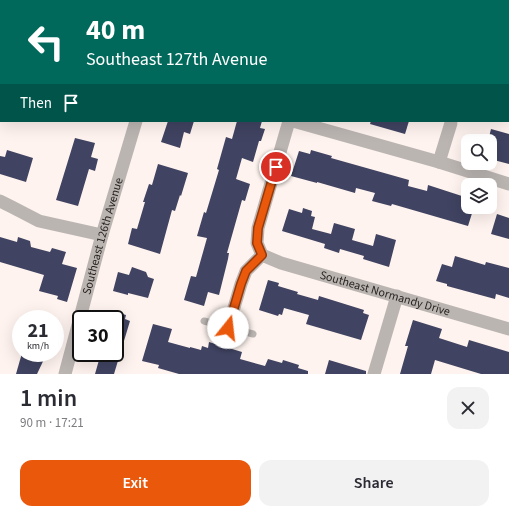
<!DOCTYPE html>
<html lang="en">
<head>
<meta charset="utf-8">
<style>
  :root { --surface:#fff; --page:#f2f2f3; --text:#2b2b33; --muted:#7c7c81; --accent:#ea580c }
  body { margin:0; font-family:"Source Sans 3",sans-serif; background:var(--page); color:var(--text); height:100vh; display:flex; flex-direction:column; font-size:15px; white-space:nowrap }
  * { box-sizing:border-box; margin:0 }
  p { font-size:13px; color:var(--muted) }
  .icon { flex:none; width:22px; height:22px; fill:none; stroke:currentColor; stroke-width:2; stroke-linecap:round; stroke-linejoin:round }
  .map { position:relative; height:374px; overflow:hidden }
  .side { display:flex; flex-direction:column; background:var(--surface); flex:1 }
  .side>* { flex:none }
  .banner { position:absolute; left:0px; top:0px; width:509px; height:122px; box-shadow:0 4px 16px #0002; background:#00695c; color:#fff; overflow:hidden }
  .fabs { position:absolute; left:461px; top:134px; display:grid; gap:8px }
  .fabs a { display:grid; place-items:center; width:36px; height:36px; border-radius:8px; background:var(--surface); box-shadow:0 4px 16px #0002; font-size:20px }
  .speed { position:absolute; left:12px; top:310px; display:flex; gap:8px; font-size:20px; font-weight:700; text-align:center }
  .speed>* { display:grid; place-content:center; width:52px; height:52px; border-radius:50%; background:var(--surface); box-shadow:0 4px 16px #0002; line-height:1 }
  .speed small { font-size:10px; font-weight:400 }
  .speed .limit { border:2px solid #111; border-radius:6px; background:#fff; color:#111 }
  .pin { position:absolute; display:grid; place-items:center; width:34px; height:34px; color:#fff; margin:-17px; border:2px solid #fff; border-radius:50%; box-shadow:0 1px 4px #0007 }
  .me { position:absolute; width:44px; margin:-22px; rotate:16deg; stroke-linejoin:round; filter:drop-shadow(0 0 3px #0008) }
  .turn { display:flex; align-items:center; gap:14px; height:84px; padding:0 20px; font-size:18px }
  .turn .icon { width:52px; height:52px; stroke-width:2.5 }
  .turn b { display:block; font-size:28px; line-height:34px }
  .then { display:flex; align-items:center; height:38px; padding:0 20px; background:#0003; gap:8px; font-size:15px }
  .round { display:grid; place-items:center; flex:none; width:42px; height:42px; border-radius:12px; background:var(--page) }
  .headline { display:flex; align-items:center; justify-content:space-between; height:68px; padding:0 20px }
  h1 { font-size:24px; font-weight:600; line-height:30px }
  .primary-button { display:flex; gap:8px; margin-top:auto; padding:8px 20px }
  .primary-button a { flex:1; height:46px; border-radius:12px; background:var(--accent); color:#fff; font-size:16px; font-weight:600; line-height:46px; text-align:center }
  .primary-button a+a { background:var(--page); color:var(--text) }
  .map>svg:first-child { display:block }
</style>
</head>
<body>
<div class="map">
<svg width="509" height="374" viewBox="0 0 509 374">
  <rect width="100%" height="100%" fill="#fef3ee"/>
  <g fill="#404361">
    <polygon points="168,121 194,121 190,134 184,132 180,148 161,142"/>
    <polygon points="237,121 262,121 260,128 265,129 261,141 259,141 253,162 242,158 236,179 250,184 245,201 242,200 227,253 229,253 228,259 219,295 208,292 204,306 184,300 191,276 196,277 207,238 197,236 204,212 206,213 219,170 217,169 226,137 232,139"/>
    <polygon points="371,121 409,121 405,134 370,124"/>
    <polygon points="491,129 509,134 509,164 490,159 490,141 488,141"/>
    <polygon points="75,138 95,143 91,157 98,159 95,171 89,169 78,206 56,200"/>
    <polygon points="7,150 33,158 26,182 0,174 0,156 5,157"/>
    <polygon points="311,150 332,156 331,158 409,180 408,186 427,191 428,185 468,198 465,207 474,207 468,226 392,204 391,206 372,201 375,193 356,188 355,193 317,182 317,183 291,176 299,151 310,154"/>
    <polygon points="158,164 188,173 181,196 180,195 175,211 172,210 160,254 128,244 132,228 137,229 145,202 143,202 149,184 152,185"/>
    <polygon points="303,208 312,211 311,216 315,217 312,229 331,234 334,223 355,229 352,240 373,246 376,234 396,240 389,267 363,259 364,256 340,249 339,253 324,248 325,244 282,231 289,209 302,213"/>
    <polygon points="497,214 509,218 509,239 491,234"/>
    <polygon points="0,237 17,242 18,237 30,241 31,247 50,252 52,248 66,252 62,264 77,268 67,302 57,299 58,296 39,291 44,275 0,262"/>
    <polygon points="455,256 485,265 486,262 509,268 509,298 496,294 495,299 447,286 447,284 436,281 442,264 452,267"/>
    <polygon points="132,267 146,272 148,277 154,279 148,298 128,293 128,295 113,291 118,272 129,275"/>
    <polygon points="268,280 279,283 278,286 298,292 297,294 318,300 319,296 364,310 363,313 369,315 361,340 306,324 309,315 284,308 282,315 279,314 278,316 259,310"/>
    <polygon points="115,312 126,315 125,319 130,321 114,374 95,374 101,353 115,353"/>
    <polygon points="413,320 442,329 439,338 467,347 469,340 509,352 509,374 481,374 435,360 431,374 400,374 408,346 405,346"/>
    <polygon points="153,324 172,329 168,342 190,348 190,347 201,350 202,346 208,348 209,342 242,352 240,359 265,366 268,359 282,363 283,360 299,365 298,368 308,371 308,374 179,374 158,368 159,365 142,361"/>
    <polygon points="22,353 47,353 37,374 16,374"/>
    <polygon points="329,360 366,371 366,374 325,374"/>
  </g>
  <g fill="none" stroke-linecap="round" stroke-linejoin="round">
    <polyline stroke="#bbb5b2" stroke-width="7" points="204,321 253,334"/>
    <g stroke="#bbb5b2" stroke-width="13">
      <polyline points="224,0 227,1"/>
      <polyline points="457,0 459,1"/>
      <polyline points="172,1 173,0"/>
      <polyline points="323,1 323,0"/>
      <polyline points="0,39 1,40"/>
      <polyline points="293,121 439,162 509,184"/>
      <polyline points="439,162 451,123"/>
      <polyline points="0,201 12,207 39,221 102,235"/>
      <path id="s1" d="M262,255L281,263L509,329"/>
      <polyline points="262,255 257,243 258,228 289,121"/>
      <polyline points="228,328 241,284 246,271 262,255"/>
      <path id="s2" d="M65,374L102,235L136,121"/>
      <polyline points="374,374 397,296"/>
    </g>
  </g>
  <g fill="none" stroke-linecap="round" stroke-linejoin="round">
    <defs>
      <polyline id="route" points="228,328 241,284 246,271 262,255 257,243 258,228 276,167"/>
    </defs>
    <use href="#route" stroke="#983908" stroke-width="10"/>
    <use href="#route" stroke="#ea580c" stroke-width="7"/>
  </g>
  <g text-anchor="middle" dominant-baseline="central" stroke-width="4" stroke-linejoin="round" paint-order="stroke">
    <g font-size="12" fill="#282321" stroke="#fff">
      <text stroke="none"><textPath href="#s2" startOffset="143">Southeast 126th Avenue</textPath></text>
      <text stroke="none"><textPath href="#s1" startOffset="129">Southeast Normandy Drive</textPath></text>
    </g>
  </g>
</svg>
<div class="fabs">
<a><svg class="icon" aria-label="search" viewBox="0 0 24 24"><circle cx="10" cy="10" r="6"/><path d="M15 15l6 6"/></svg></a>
<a><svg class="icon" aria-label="layers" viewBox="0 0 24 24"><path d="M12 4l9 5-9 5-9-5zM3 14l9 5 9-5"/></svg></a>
</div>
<div class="speed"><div>21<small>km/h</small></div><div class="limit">30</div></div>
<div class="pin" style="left:276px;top:167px;background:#d93025"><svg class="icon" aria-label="arrive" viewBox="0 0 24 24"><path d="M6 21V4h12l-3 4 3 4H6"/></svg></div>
<svg class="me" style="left:228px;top:328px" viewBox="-20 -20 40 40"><circle r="19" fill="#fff"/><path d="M0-13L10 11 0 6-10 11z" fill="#ea580c"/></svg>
<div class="banner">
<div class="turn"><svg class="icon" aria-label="left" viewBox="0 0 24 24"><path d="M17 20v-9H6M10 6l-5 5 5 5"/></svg><div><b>40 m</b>Southeast 127th Avenue</div></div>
<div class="then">Then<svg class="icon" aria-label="arrive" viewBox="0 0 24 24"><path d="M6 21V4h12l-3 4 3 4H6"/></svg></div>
</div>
</div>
<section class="side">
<div class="headline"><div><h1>1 min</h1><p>90 m · 17:21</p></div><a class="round"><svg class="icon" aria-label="close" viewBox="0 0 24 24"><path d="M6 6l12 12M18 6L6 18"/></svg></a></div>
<div class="primary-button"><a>Exit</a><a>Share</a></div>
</section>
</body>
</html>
